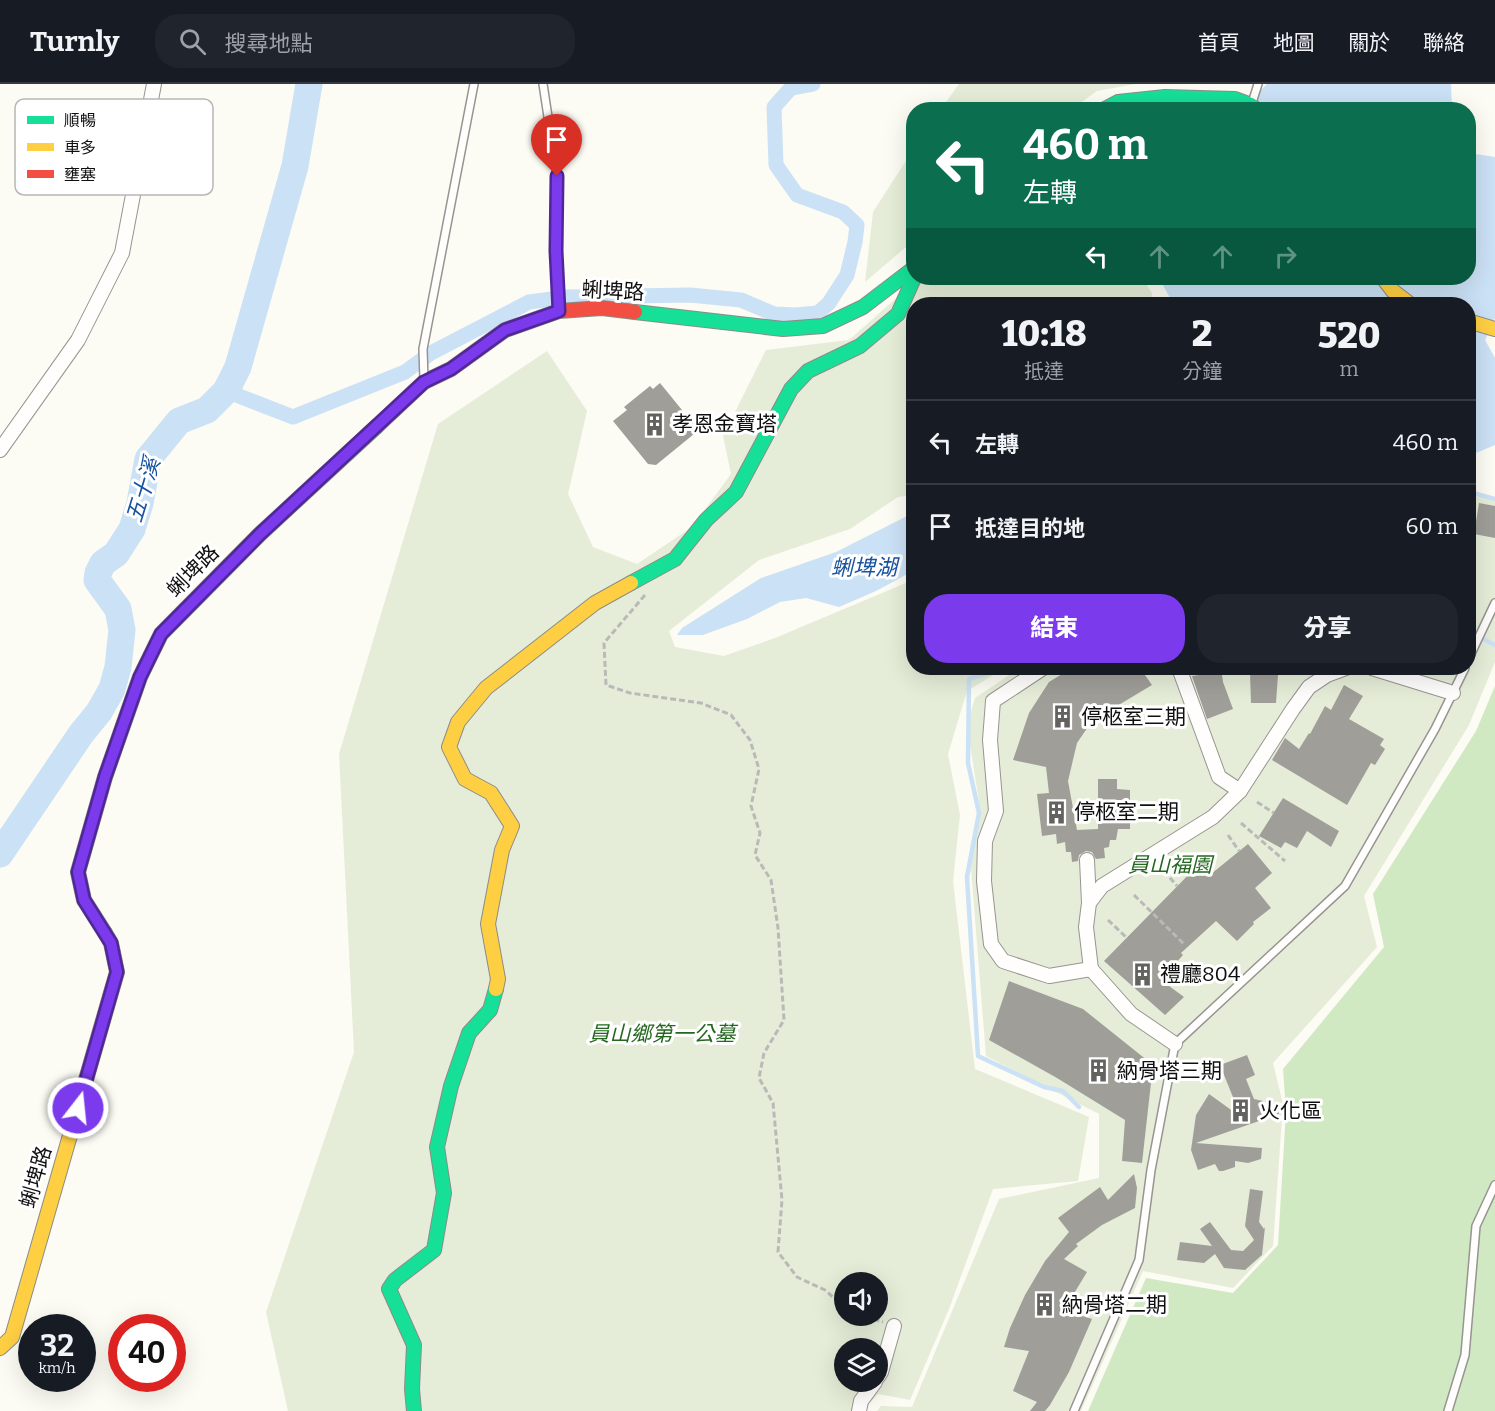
<!DOCTYPE html>
<html lang="zh-TW">
<head>
<meta charset="utf-8">
<style>
  :root { --surface:#171b24; --page:#20242c; --text:#f1f3f6; --muted:#9ea1a6; --line:#363941; --accent:#7c3aed }
  body { margin:0; font-family:Bitter,"Noto Sans TC",serif; background:var(--page); color:var(--text); height:100vh; display:flex; flex-direction:column; font-size:22px; white-space:nowrap }
  * { box-sizing:border-box; margin:0 }
  p { font-size:20px; color:var(--muted) }
  .icon { flex:none; width:33px; height:33px; fill:none; stroke:currentColor; stroke-width:2; stroke-linecap:round; stroke-linejoin:round }
  .map { position:relative; flex:1; overflow:hidden }
  .drawer { position:absolute; left:906px; top:213px; width:570px; height:378px; display:flex; flex-direction:column; background:var(--surface); border-radius:24px; box-shadow:0 6px 24px #0002 }
  .drawer>* { flex:none }
  .top-card { position:absolute; left:906px; top:18px; width:570px; height:183px; border-radius:24px; box-shadow:0 6px 24px #0002; background:#0b6e4f; color:#fff; overflow:hidden }
  .fabs { position:absolute; left:834px; top:1188px; display:grid; gap:12px }
  .fabs a { display:grid; place-items:center; width:54px; height:54px; border-radius:50%; background:var(--surface); box-shadow:0 6px 24px #0002; font-size:30px }
  .speed { position:absolute; left:18px; top:1230px; display:flex; gap:12px; font-size:30px; font-weight:700; text-align:center }
  .speed>* { display:grid; place-content:center; width:78px; height:78px; border-radius:50%; background:var(--surface); box-shadow:0 6px 24px #0002; line-height:1 }
  .speed small { font-size:15px; font-weight:400 }
  .speed .limit { border:9px solid #d22; background:#fff; color:#111 }
  .pin { position:absolute; display:grid; place-items:center; width:51px; height:51px; color:#fff; margin:-62px -26px; border-radius:50% 50% 50% 0; rotate:-45deg; box-shadow:0 0 6px #0007 }
  .pin .icon { rotate:45deg }
  .me { position:absolute; width:66px; margin:-33px; rotate:16deg; stroke-linejoin:round; filter:drop-shadow(0 0 4px #0008) }
  .turn { display:flex; align-items:center; gap:21px; height:126px; padding:0 18px; font-size:27px }
  .turn .icon { width:78px; height:78px; stroke-width:2.5 }
  .turn b { display:block; font-size:42px; line-height:51px }
  .lanes { display:flex; align-items:center; height:57px; padding:0 18px; background:#0003; justify-content:center; gap:30px; direction:ltr }
  .lanes .off { opacity:.35 }
  .eta { display:flex; justify-content:space-evenly; align-items:center; height:102px; text-align:center }
  .eta b { font-size:36px; font-weight:800; line-height:42px }
  .button { display:flex; gap:12px; margin-top:auto; padding:12px 18px }
  .button a { flex:1; height:69px; border-radius:24px; background:var(--accent); color:#fff; font-size:24px; font-weight:800; line-height:69px; text-align:center }
  .button a+a { background:var(--page); color:var(--text) }
  ul { padding:0; list-style:none }
  li { display:flex; align-items:center; gap:18px; height:84px; padding:0 18px; border-top:2px solid var(--line) }
  li div { flex:1 }
  li b { display:block; font-size:22px }
  li em { font-style:normal }
  header { display:flex; align-items:center; gap:36px; box-sizing:border-box; height:84px; padding:0 30px; background:var(--surface); border-bottom:2px solid var(--line) }
  header strong { font-size:28px }
  nav { display:flex; gap:33px; margin-inline-start:auto; font-size:21px }
  .search { width:420px; height:54px; background:var(--page); display:flex; align-items:center; gap:15px; box-sizing:border-box; padding:0 21px; border-radius:24px; color:var(--muted); font-size:22px }
  .map>svg:first-child { display:block }
</style>
</head>
<body>
<header>
<strong>Turnly</strong>
<div class="search"><svg class="icon" aria-label="search" viewBox="0 0 24 24"><circle cx="10" cy="10" r="6"/><path d="M15 15l6 6"/></svg>搜尋地點</div>
<nav><a>首頁</a><a>地圖</a><a>關於</a><a>聯絡</a></nav>
</header>
<div class="map">
<svg width="1495" height="1327" viewBox="0 0 1495 1327">
  <rect width="100%" height="100%" fill="#fcfbf4"/>
  <polygon fill="#d1e9c2" points="1495,602 1495,1327 1088,1327 1146,1194 1233,1209 1278,1161 1286,1027 1283,985 1384,863 1373,810 1476,647"/>
  <g fill="#e5edd8" fill-rule="evenodd">
    <polygon points="959,0 1136,0 1097,7 1072,25 941,25"/>
    <polygon points="913,66 913,157 865,198 873,128"/>
    <path d="M919,194H1142L1152,209V220H914L913,411L898,413L850,445L759,476L669,547L675,563L724,572L775,554L913,496L914,584H1005L967,607L948,670L960,731L953,797L975,985L1089,1033L1078,1097L993,1105L949,1225L910,1316L878,1310L862,1327H288L266,1228L354,968L339,670L438,340L547,267L587,327L568,410L593,463L637,480L692,443L731,390L723,352L766,266L849,256ZM844,1198H878V1232H844ZM844,1264H878V1298H844Z"/>
    <polygon points="1469,411 1495,417 1495,578 1469,641 1364,812 1377,863 1273,979 1283,1020 1273,1162 1233,1204 1143,1187 1081,1327 877,1327 881,1322 912,1323 999,1115 1099,1094 1099,1030 986,972 971,785 979,718 967,641 975,614 1020,584 1468,584"/>
  </g>
  <g fill="#cbe1f5">
    <polygon points="1267,0 1451,0 1452,25 1241,26"/>
    <polygon points="1469,69 1495,73 1495,234 1485,256 1495,274 1495,361 1469,372 1468,220 1170,220 1170,214 1159,194 1468,194"/>
    <polygon points="913,429 913,487 876,507 839,523 806,514 780,518 747,535 703,551 677,551 682,544 761,494 836,468"/>
  </g>
  <g fill="none" stroke-linecap="round" stroke-linejoin="round">
    <g stroke="#cbe1f5" stroke-width="4.5">
      <polyline points="1468,411 1473,409 1495,415"/>
      <polyline points="1468,547 1495,561"/>
      <polyline points="1003,584 969,595 968,679 979,729 967,793 978,972 1044,1003 1063,1007 1079,1023"/>
    </g>
    <polyline stroke="#cbe1f5" stroke-width="15" points="226,307 293,333 405,288 431,269 529,218 567,213 690,211 741,216 774,230 795,231 818,229 829,219 847,191 855,158 857,141 843,128 797,111 776,81 774,23 791,4 813,0"/>
    <polyline stroke="#cbe1f5" stroke-width="27" points="0,770 81,650 99,628 112,605 118,583 122,546 118,525 97,496 98,489 103,479 116,470 132,445 140,419 148,375 179,337 207,326 226,307 238,283 295,82 309,0"/>
  </g>
  <g fill="#a09e99">
    <polygon points="660,299 695,342 694,350 656,381 648,380 613,337 627,326 624,323 650,302 653,305"/>
    <polygon points="1479,419 1495,422 1495,454 1474,450"/>
    <polygon points="1072,584 1140,584 1152,601 1092,637 1077,659 1068,697 1077,746 1098,745 1098,695 1117,695 1117,705 1130,706 1130,745 1118,745 1116,756 1110,756 1109,763 1104,764 1105,774 1096,775 1092,768 1086,767 1079,771 1078,777 1072,778 1071,768 1066,768 1065,758 1057,760 1056,750 1042,752 1037,710 1049,709 1046,683 1013,676 1029,629 1049,598"/>
    <polygon points="1198,584 1221,584 1223,598 1233,625 1207,635 1193,595 1192,592 1199,591"/>
    <polygon points="1250,589 1278,591 1276,619 1251,619"/>
    <polygon points="1344,601 1363,612 1349,635 1384,655 1380,661 1385,665 1375,681 1371,679 1347,721 1272,676 1285,654 1299,665 1309,649 1310,650 1325,622 1331,626"/>
    <polygon points="1283,714 1339,747 1331,763 1307,747 1297,764 1285,758 1281,764 1259,752"/>
    <polygon points="1248,760 1272,789 1255,804 1271,824 1253,838 1254,840 1237,857 1216,837 1181,869 1183,871 1161,896 1184,913 1165,931 1104,877 1199,780 1211,790"/>
    <polygon points="1009,897 1083,925 1153,981 1142,1079 1122,1077 1125,1036 1057,994 989,956"/>
    <polygon points="1247,971 1255,991 1246,995 1254,1015 1263,1017 1265,1021 1275,1019 1279,1030 1196,1059 1262,1064 1261,1075 1248,1079 1235,1077 1235,1083 1223,1087 1219,1087 1215,1080 1198,1086 1191,1066 1196,1031 1209,1010 1241,1033 1220,981"/>
    <polygon points="1134,1090 1137,1104 1135,1124 1102,1141 1076,1160 1078,1162 1064,1175 1087,1188 1064,1226 1092,1235 1069,1288 1050,1321 1045,1327 1030,1327 1037,1318 1013,1307 1029,1267 1004,1263 1010,1244 1025,1211 1045,1177 1069,1148 1058,1134 1100,1103 1108,1116"/>
    <polygon points="1250,1105 1263,1107 1259,1138 1264,1145 1265,1143 1262,1171 1245,1186 1224,1184 1215,1170 1204,1179 1177,1176 1180,1158 1212,1162 1200,1145 1210,1138 1231,1166 1243,1167 1254,1156 1245,1142"/>
  </g>
  <g fill="none" stroke-linecap="round" stroke-linejoin="round">
    <defs>
      <g id="lane">
        <polyline points="543,0 557,92 556,167 559,227"/>
        <polyline points="1252,19 1258,0"/>
        <polyline points="424,296 423,265 474,0"/>
        <polyline points="1468,576 1495,519"/>
        <polyline points="1074,1327 1139,1176 1151,1086 1175,960 1345,802 1435,645 1465,584"/>
        <polyline points="1448,1327 1465,1271 1476,1142 1495,1101"/>
      </g>
      <g id="street">
        <polyline points="0,366 78,256 122,169 154,0"/>
        <polyline points="1043,584 993,617 990,656 996,727 985,757 984,797 991,860 1003,877 1049,892 1091,885"/>
        <polyline points="1179,584 1219,693 1240,707"/>
        <polyline points="1372,584 1453,609"/>
        <polyline points="1087,776 1089,819"/>
        <polyline points="1175,960 1131,930 1091,885 1086,843 1089,819 1102,802 1213,733 1240,707 1293,625 1309,603 1327,591 1346,584"/>
        <polyline points="878,1293 881,1288 894,1242"/>
        <polyline points="859,1327 861,1317 875,1298"/>
      </g>
      <g id="fast">
        <polyline points="1103,26 1118,18 1165,13 1235,15 1251,21 1256,26"/>
        <polyline points="635,228 783,245 823,242 863,223 914,184"/>
        <polyline points="631,499 675,475 706,436 736,408 791,305 808,287 860,262 898,230 914,194"/>
        <polyline points="105,849 84,816 78,788 105,693 140,593 161,550 260,450 377,342"/>
        <polyline points="414,1327 412,1305 414,1261 389,1205 395,1196 434,1166 444,1109 437,1063 451,1002 469,949 490,926 496,905"/>
      </g>
      <g id="slow">
        <polyline points="1383,194 1393,207 1410,220"/>
        <polyline points="1468,237 1495,245"/>
        <polyline points="496,905 498,895 488,840 502,766 512,742 491,709 465,695 449,663 458,638 486,604 595,519 631,499"/>
        <polyline points="0,1264 12,1253 117,888 111,859 105,849"/>
      </g>
      <polyline id="jam" points="377,342 424,298 451,285 505,246 559,227 602,224 635,228"/>
    </defs>
    <use href="#lane" stroke="#969592" stroke-width="10"/>
    <use href="#street" stroke="#969592" stroke-width="16"/>
    <use href="#fast" stroke="#8c8c89" stroke-width="16"/>
    <use href="#slow" stroke="#8c8c89" stroke-width="16"/>
    <use href="#jam" stroke="#8c8c89" stroke-width="16"/>
    <g stroke="#b9b9b8" stroke-width="3" stroke-dasharray="6 3" stroke-linecap="butt">
      <polyline points="645,511 604,559 606,601 630,609 701,619 731,631 750,656 759,685 751,722 760,749 755,771 771,796 778,844 784,936 764,969 759,994 773,1019 782,1116 778,1168 797,1193 825,1206 844,1223"/>
      <polyline points="1257,718 1274,729"/>
      <polyline points="1241,739 1285,777"/>
      <polyline points="1228,751 1239,767"/>
      <polyline points="1164,787 1177,802"/>
      <polyline points="1134,811 1185,861"/>
      <polyline points="1108,836 1127,854"/>
      <polyline points="865,1232 883,1238"/>
    </g>
    <use href="#lane" stroke="#fffefd" stroke-width="7"/>
    <use href="#street" stroke="#fffefd" stroke-width="14"/>
    <use href="#fast" stroke="#16e098" stroke-width="14"/>
    <use href="#slow" stroke="#ffcf43" stroke-width="14"/>
    <use href="#jam" stroke="#f24e42" stroke-width="14"/>
  </g>
  <g fill="none" stroke-linecap="round" stroke-linejoin="round">
    <defs>
      <polyline id="route" points="78,1024 117,888 111,859 84,816 78,788 105,693 140,593 161,550 260,450 424,298 451,285 505,246 559,227 556,167 557,92"/>
    </defs>
    <use href="#route" stroke="#51269a" stroke-width="15"/>
    <use href="#route" stroke="#7c3aed" stroke-width="10"/>
  </g>
  <defs>
    <symbol id="building-bare" viewBox="-9 -9 18 18"><path d="M-4-6H4V6H1V3H-1V6H-4ZM-2.5-4.3h1.7v1.8h-1.7ZM.8-4.3h1.7v1.8H.8ZM-2.5-1h1.7V.8h-1.7ZM.8-1h1.7V.8H.8Z" fill="#62625f" stroke="#fff" stroke-width="2.5" paint-order="stroke"/></symbol>
  </defs>
  <g fill-rule="evenodd">
    <use href="#building-bare" x="638" y="324" width="33" height="33"/>
    <use href="#building-bare" x="1046" y="616" width="33" height="33"/>
    <use href="#building-bare" x="1040" y="712" width="33" height="33"/>
    <use href="#building-bare" x="1126" y="874" width="33" height="33"/>
    <use href="#building-bare" x="1082" y="970" width="33" height="33"/>
    <use href="#building-bare" x="1224" y="1010" width="33" height="33"/>
    <use href="#building-bare" x="1028" y="1204" width="33" height="33"/>
  </g>
  <g text-anchor="middle" dominant-baseline="central" stroke-width="6" stroke-linejoin="round" paint-order="stroke">
    <g font-size="21" fill="#0f0f0f" stroke="#fff">
      <text transform="translate(613 207) rotate(3)">蜊埤路</text>
      <text transform="translate(193 487) rotate(-45)">蜊埤路</text>
      <text transform="translate(36 1093) rotate(-74)">蜊埤路</text>
    </g>
    <g font-size="21" fill="#0f0f0f" stroke="#fff" text-anchor="start">
      <text x="672" y="340">孝恩金寶塔</text>
      <text x="1081" y="633">停柩室三期</text>
      <text x="1074" y="728">停柩室二期</text>
      <text x="1160" y="890">禮廳804</text>
      <text x="1117" y="987">納骨塔三期</text>
      <text x="1259" y="1027">火化區</text>
      <text x="1062" y="1221">納骨塔二期</text>
    </g>
    <g font-size="21" font-style="italic" fill="#24671f" stroke="#fff">
      <text x="1170" y="781">員山福園</text>
      <text x="662" y="950">員山鄉第一公墓</text>
    </g>
    <g font-size="22" font-style="italic" fill="#1853a1" stroke="#fff">
      <text transform="translate(143 406) rotate(-73)">五十溪</text>
      <text x="864" y="483">蜊埤湖</text>
    </g>
  </g>
  <rect x="15" y="15" width="198" height="96" rx="9" fill="#fff" stroke="#b7b7b7" stroke-width="1.5"/>
  <rect x="27" y="32" width="27" height="8" fill="#16e098"/>
  <rect x="27" y="59" width="27" height="8" fill="#ffcf43"/>
  <rect x="27" y="86" width="27" height="8" fill="#f24e42"/>
  <g font-size="16" fill="#0f0f0f">
    <text x="64" y="42">順暢</text>
    <text x="64" y="69">車多</text>
    <text x="64" y="96">壅塞</text>
  </g>
</svg>
<div class="fabs">
<a><svg class="icon" aria-label="sound" viewBox="0 0 24 24"><path d="M4 9h4l5-4v14l-5-4H4zM17 9q2 3 0 6"/></svg></a>
<a><svg class="icon" aria-label="layers" viewBox="0 0 24 24"><path d="M12 4l9 5-9 5-9-5zM3 14l9 5 9-5"/></svg></a>
</div>
<div class="speed"><div>32<small>km/h</small></div><div class="limit">40</div></div>
<div class="pin" style="left:557px;top:92px;background:#d93025"><svg class="icon" aria-label="arrive" viewBox="0 0 24 24"><path d="M6 21V4h12l-3 4 3 4H6"/></svg></div>
<svg class="me" style="left:78px;top:1024px" viewBox="-20 -20 40 40"><circle r="17" fill="#7c3aed" stroke="#fff" stroke-width="3"/><path d="M0-11L8 9 0 5-8 9z" fill="#fff"/></svg>
<div class="top-card">
<div class="turn"><svg class="icon" aria-label="left" viewBox="0 0 24 24"><path d="M17 20v-9H6M10 6l-5 5 5 5"/></svg><div><b>460 m</b>左轉</div></div>
<div class="lanes"><svg class="icon" aria-label="left" viewBox="0 0 24 24"><path d="M17 20v-9H6M10 6l-5 5 5 5"/></svg><svg class="icon off" aria-label="ahead" viewBox="0 0 24 24"><path d="M12 20V5M6 11l6-6 6 6"/></svg><svg class="icon off" aria-label="ahead" viewBox="0 0 24 24"><path d="M12 20V5M6 11l6-6 6 6"/></svg><svg class="icon off" aria-label="right" viewBox="0 0 24 24"><path d="M7 20v-9h11M14 6l5 5-5 5"/></svg></div>
</div>
<section class="drawer">
<div class="eta">
<div><b>10:18</b><p>抵達</p></div>
<div><b>2</b><p>分鐘</p></div>
<div><b>520</b><p>m</p></div>
</div>
<ul>
<li><svg class="icon" aria-label="left" viewBox="0 0 24 24"><path d="M17 20v-9H6M10 6l-5 5 5 5"/></svg><div><b>左轉</b></div><em>460 m</em></li>
<li><svg class="icon" aria-label="arrive" viewBox="0 0 24 24"><path d="M6 21V4h12l-3 4 3 4H6"/></svg><div><b>抵達目的地</b></div><em>60 m</em></li>
</ul>
<div class="button"><a>結束</a><a>分享</a></div>
</section>
</div>
</body>
</html>
